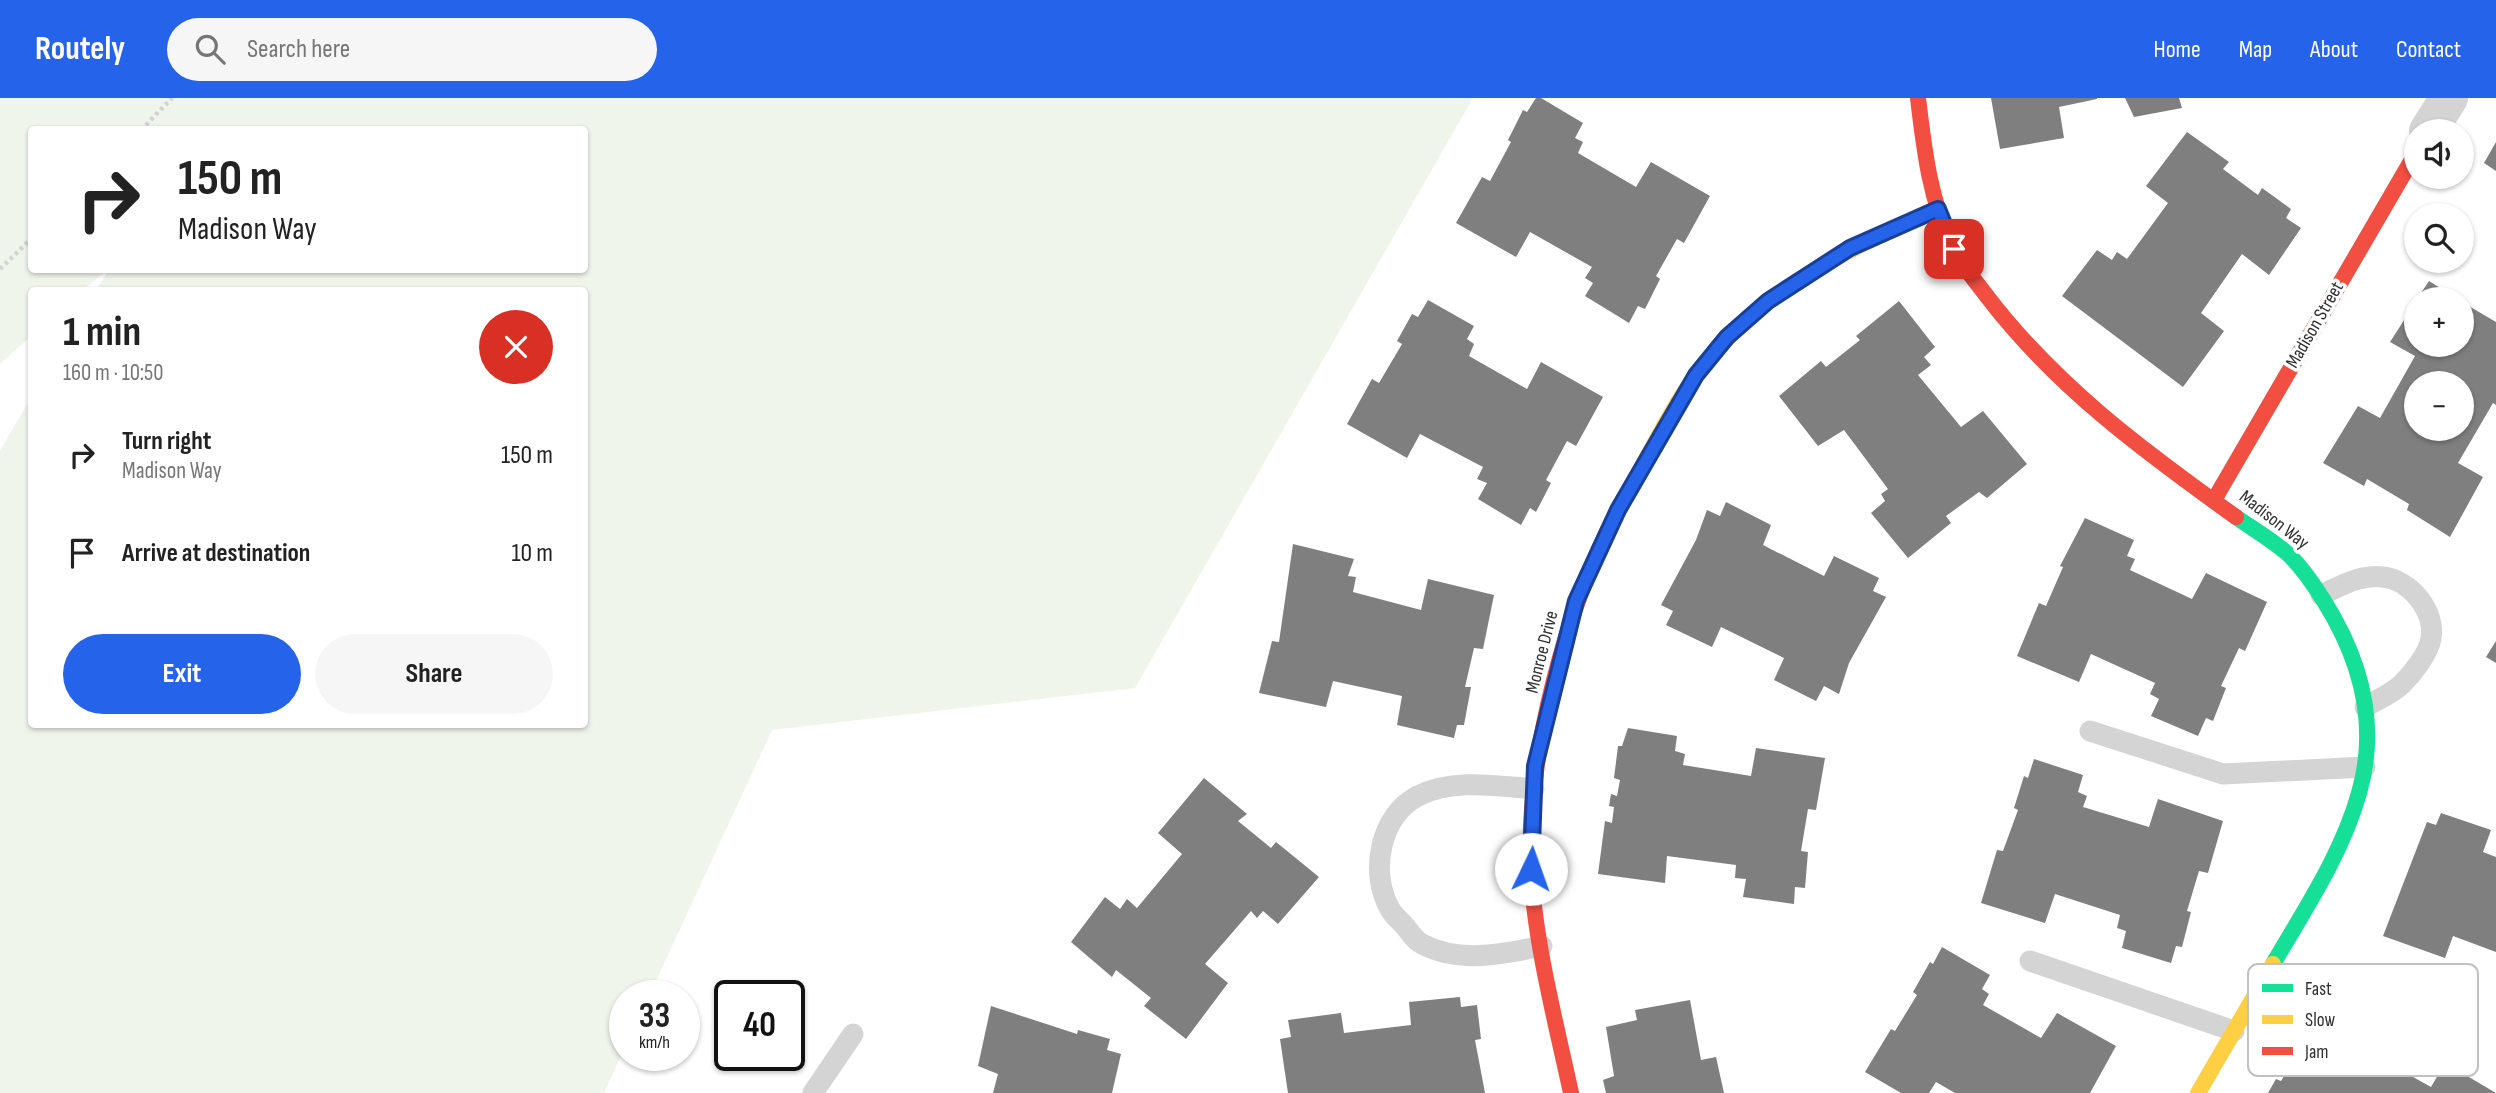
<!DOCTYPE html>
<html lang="en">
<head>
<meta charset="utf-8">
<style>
  :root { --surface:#fff; --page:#f6f6f6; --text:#222; --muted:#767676; --accent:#2563eb }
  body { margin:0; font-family:"Sofia Sans Condensed",sans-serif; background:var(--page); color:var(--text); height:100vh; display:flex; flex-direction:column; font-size:26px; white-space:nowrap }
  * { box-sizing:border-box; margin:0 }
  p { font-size:23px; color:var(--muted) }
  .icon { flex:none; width:38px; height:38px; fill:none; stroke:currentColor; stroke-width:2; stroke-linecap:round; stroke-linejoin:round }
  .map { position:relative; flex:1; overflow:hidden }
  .details { position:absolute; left:28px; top:189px; width:560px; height:441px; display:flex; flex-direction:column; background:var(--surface); border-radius:7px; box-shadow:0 2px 5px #0004 }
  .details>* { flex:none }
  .guide { position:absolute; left:28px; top:28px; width:560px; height:147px; border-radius:7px; box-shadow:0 2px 5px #0004; background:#fff; color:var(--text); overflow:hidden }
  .tools { position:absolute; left:2404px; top:21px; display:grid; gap:14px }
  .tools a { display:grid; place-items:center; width:70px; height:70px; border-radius:50%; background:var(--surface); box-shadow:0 2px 5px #0004; font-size:35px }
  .speed { position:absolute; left:609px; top:882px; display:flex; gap:14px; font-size:35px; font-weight:700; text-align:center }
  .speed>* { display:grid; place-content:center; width:91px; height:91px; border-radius:50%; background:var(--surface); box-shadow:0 2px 5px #0004; line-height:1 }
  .speed small { font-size:18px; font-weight:400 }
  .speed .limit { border:4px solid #111; border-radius:10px; background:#fff; color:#111 }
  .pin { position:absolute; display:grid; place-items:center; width:60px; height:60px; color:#fff; margin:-30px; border-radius:14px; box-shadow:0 4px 10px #0006 }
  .me { position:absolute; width:77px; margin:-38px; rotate:3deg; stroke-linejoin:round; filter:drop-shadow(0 0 5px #0008) }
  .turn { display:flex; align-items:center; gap:24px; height:147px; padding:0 35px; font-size:32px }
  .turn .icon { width:91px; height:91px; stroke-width:2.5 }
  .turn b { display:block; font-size:49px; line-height:60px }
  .round { display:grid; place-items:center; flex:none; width:74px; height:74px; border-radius:37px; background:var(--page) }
  .headline { display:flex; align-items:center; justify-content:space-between; height:119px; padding:0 35px }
  h1 { font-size:42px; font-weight:700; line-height:52px }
  .cta { display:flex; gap:14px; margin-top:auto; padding:14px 35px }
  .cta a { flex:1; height:80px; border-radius:42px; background:var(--accent); color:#fff; font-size:28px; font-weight:700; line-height:80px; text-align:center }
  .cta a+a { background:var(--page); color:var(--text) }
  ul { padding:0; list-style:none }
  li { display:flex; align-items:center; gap:21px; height:98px; padding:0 35px }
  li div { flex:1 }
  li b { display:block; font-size:26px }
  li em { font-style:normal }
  header { display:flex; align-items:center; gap:42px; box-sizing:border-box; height:98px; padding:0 35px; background:var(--accent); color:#fff }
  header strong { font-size:33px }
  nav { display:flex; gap:38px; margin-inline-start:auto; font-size:24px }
  .search { width:490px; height:63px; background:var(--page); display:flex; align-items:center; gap:18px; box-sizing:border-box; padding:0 24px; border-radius:38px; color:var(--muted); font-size:26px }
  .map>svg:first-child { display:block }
</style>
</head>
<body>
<header>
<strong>Routely</strong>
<div class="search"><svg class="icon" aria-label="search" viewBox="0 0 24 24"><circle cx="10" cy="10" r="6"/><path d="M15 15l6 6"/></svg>Search here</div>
<nav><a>Home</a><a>Map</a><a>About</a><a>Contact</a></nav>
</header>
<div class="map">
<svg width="2496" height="995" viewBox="0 0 2496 995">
  <rect width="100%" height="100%" fill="#fff"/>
  <polygon fill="#f0f5ec" points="0,0 1473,0 1135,590 772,632 649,898 625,898 625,949 604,995 0,995 0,352 31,300 32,626 584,626 584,192 96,192 109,172 584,172 584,32 32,32 32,172 107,172 83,192 32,192 31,238 0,266"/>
  <g fill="#7f7f7f" fill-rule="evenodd">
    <polygon points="1536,0 1541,0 1583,25 1575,40 1583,44 1578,55 1636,89 1651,64 1710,98 1684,145 1677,141 1656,178 1660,181 1645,211 1638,208 1629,225 1585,198 1593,185 1585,180 1592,169 1530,134 1516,159 1456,125 1482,79 1490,83 1511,44 1508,42 1523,12 1527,14"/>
    <polygon points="1991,0 2097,0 2097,1 2059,9 2064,40 2000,51"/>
    <polygon points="2125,0 2179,0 2182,10 2134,19"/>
    <polygon points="2187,34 2229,64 2223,71 2258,97 2262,90 2291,111 2286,120 2301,130 2269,177 2242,156 2201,215 2224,233 2183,289 2062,198 2097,152 2112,162 2117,154 2127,161 2168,105 2146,88"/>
    <polygon points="2496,44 2496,73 2484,65"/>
    <polygon points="2429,183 2458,201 2417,201"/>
    <polygon points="1428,202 1474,228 1467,241 1474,246 1469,258 1527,291 1541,264 1603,299 1576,348 1567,343 1546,382 1551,385 1536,414 1530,410 1521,427 1478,401 1487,385 1477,381 1483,369 1420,336 1407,360 1347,326 1372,281 1379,285 1402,246 1397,243 1412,216 1418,219"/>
    <path d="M2417,202V247H2462V204L2496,224V307L2493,305L2458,365L2483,379L2450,439L2407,412L2409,406L2367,381L2364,388L2323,365L2358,308L2380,320L2415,258L2390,244ZM2417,285H2462V331H2417Z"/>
    <polygon points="1899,203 1935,249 1924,259 1931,267 1918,277 1961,329 1983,313 2027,366 1987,400 1979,394 1946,418 1951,425 1908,460 1871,415 1885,403 1881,396 1888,391 1844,332 1818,348 1779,298 1821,263 1826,269 1860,242 1856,238"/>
    <polygon points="1726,404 1771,427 1763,447 1824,478 1834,458 1879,480 1873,493 1886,499 1849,565 1839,596 1824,588 1816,603 1774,582 1784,560 1721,529 1712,549 1666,527 1673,513 1661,507 1696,442 1707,412 1720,418"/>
    <polygon points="2085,420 2134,442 2127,458 2135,461 2130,472 2192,501 2206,475 2267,504 2245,553 2239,550 2221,588 2226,590 2213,623 2206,620 2198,638 2151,618 2159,601 2150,596 2155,585 2091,556 2079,584 2017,558 2039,505 2046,508 2063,469 2060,468"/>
    <polygon points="1293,446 1354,461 1348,478 1356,479 1353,494 1421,512 1428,481 1494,497 1483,551 1474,550 1465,589 1471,589 1464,627 1457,627 1454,640 1397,627 1402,598 1333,583 1326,609 1259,595 1272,543 1279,544"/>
    <polygon points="2496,543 2496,565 2486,559"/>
    <polygon points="1628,630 1677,638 1675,653 1685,656 1683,667 1751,678 1756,650 1825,660 1816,712 1808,711 1801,753 1808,754 1805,790 1795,789 1794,806 1743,799 1746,781 1735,780 1736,767 1667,758 1665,785 1598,776 1605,723 1612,725 1614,709 1609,708 1611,696 1617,698 1620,682 1614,680 1618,648 1622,648"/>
    <polygon points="2034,661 2083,677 2078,694 2087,698 2083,709 2149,729 2158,701 2223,723 2208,775 2199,773 2187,813 2191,814 2182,849 2176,848 2171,865 2122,850 2126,833 2117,830 2120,817 2055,796 2045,825 1981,805 1997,752 2003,753 2018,712 2014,710 2024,678 2028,680"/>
    <polygon points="1204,680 1247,716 1238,723 1271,750 1276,744 1319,779 1278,826 1263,813 1257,820 1251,813 1205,866 1228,885 1186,941 1144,908 1151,900 1116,872 1112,879 1071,844 1105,799 1120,811 1127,801 1137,810 1182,756 1158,735"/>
    <polygon points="2441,715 2491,732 2483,754 2496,759 2496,854 2453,838 2445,860 2383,838 2427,724 2436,727"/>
    <polygon points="1942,849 1990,877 1982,891 1989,896 1983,907 2041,940 2057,915 2116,948 2090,995 1955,995 1936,984 1929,995 1901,995 1865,974 1891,931 1895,933 1917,897 1913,894 1930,864 1933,866"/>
    <polygon points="1460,899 1461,909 1477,907 1481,941 1475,942 1485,995 1288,995 1280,941 1291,939 1288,922 1341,915 1344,935 1411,927 1409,904"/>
    <polygon points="2330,899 2376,925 2368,940 2375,944 2370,955 2431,989 2445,965 2496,995 2268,995 2276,981 2281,983 2306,942 2300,939 2317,911 2322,913"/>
    <polygon points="1690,902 1701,962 1716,959 1724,995 1606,995 1603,982 1614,978 1606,929 1637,922 1635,912"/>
    <polygon points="991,908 1077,936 1078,932 1110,941 1107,952 1121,956 1112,995 993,995 998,976 978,968"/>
  </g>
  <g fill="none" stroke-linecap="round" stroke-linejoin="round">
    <g stroke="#d4d4d4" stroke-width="4.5" stroke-dasharray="3.5 3.5" stroke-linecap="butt">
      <polyline points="141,32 172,0"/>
      <polyline points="0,171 32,140"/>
    </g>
    <g stroke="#d4d4d4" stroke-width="21">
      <path d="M2321,497C2341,488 2361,476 2383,479C2410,482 2436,513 2431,541C2428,556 2413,575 2402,586C2392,596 2376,602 2365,609"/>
      <polyline points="2090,633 2223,676 2365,669"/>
      <path d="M1534,691C1498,688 1452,680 1418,698C1380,717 1369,775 1390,811C1393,817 1399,822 1404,827C1409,833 1415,843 1422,846C1460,866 1503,856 1542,848"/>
      <polyline points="2030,863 2234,933"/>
      <polyline points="813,995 853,936"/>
    </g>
    <polyline stroke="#d4d4d4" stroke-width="38" points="2428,33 2449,0"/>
    <path stroke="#16e098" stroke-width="16" d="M2236,419C2253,431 2272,442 2288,456C2302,469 2314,487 2324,503C2361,562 2379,626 2359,695C2342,756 2305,811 2273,866"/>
    <g stroke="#ffcf43" stroke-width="16">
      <path d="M1620,409C1645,366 1668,314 1698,275C1761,191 1845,152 1938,112"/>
      <polyline points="2198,995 2273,866"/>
    </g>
    <g stroke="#f24e42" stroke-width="16">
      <path d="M1918,0C1924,51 1930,103 1953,150C1961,167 1975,182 1986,197C2055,288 2145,354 2236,419"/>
      <polyline points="2214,402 2417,53"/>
      <path d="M1571,995C1556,925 1534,842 1531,771C1526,658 1566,507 1620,409"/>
    </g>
  </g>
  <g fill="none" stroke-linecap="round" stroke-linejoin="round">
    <defs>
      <polyline id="route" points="1531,771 1535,668 1576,503 1618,412 1696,277 1727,239 1768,203 1850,150 1938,111 1954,151"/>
    </defs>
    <use href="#route" stroke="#184099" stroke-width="18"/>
    <use href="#route" stroke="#2563eb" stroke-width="12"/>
  </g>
  <g text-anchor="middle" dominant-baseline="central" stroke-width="7" stroke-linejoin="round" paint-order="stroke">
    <g font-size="19" fill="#2f2f2f" stroke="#fff">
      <text transform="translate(2315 227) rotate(-60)">Madison Street</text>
      <text transform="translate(2274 422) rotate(38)">Madison Way</text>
      <text transform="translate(1542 554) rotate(-76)">Monroe Drive</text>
    </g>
  </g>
  <rect x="2248" y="866" width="230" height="112" rx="10" fill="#fff" stroke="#c1c1c1" stroke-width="2"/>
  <rect x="2262" y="886" width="31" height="8" fill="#16e098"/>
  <rect x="2262" y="917" width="31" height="9" fill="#ffcf43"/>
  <rect x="2262" y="949" width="31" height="8" fill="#f24e42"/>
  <g font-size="19" fill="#2f2f2f">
    <text x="2305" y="897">Fast</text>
    <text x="2305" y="928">Slow</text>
    <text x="2305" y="960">Jam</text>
  </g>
</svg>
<div class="tools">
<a><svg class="icon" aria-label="sound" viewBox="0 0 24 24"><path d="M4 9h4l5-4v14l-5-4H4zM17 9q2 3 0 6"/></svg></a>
<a><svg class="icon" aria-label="search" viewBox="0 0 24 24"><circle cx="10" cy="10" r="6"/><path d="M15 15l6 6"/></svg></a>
<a>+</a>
<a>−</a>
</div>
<div class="speed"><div>33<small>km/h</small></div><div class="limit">40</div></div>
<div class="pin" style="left:1954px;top:151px;background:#d93025"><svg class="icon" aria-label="arrive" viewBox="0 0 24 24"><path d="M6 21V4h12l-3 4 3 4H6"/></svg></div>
<svg class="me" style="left:1531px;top:771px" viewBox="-20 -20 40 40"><circle r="19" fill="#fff"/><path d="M0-13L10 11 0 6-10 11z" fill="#2563eb"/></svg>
<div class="guide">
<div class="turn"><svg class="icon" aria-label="right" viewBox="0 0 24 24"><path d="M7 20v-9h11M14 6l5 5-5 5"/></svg><div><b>150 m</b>Madison Way</div></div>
</div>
<section class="details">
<div class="headline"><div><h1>1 min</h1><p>160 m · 10:50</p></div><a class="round" style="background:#d93025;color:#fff"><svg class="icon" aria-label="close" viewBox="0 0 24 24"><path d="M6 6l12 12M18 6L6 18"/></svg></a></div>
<ul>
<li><svg class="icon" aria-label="right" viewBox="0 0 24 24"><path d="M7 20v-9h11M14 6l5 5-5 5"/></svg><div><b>Turn right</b><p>Madison Way</p></div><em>150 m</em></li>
<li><svg class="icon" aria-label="arrive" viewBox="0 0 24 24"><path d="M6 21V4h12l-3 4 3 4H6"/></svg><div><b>Arrive at destination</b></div><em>10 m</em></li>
</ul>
<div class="cta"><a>Exit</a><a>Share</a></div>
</section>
</div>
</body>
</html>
